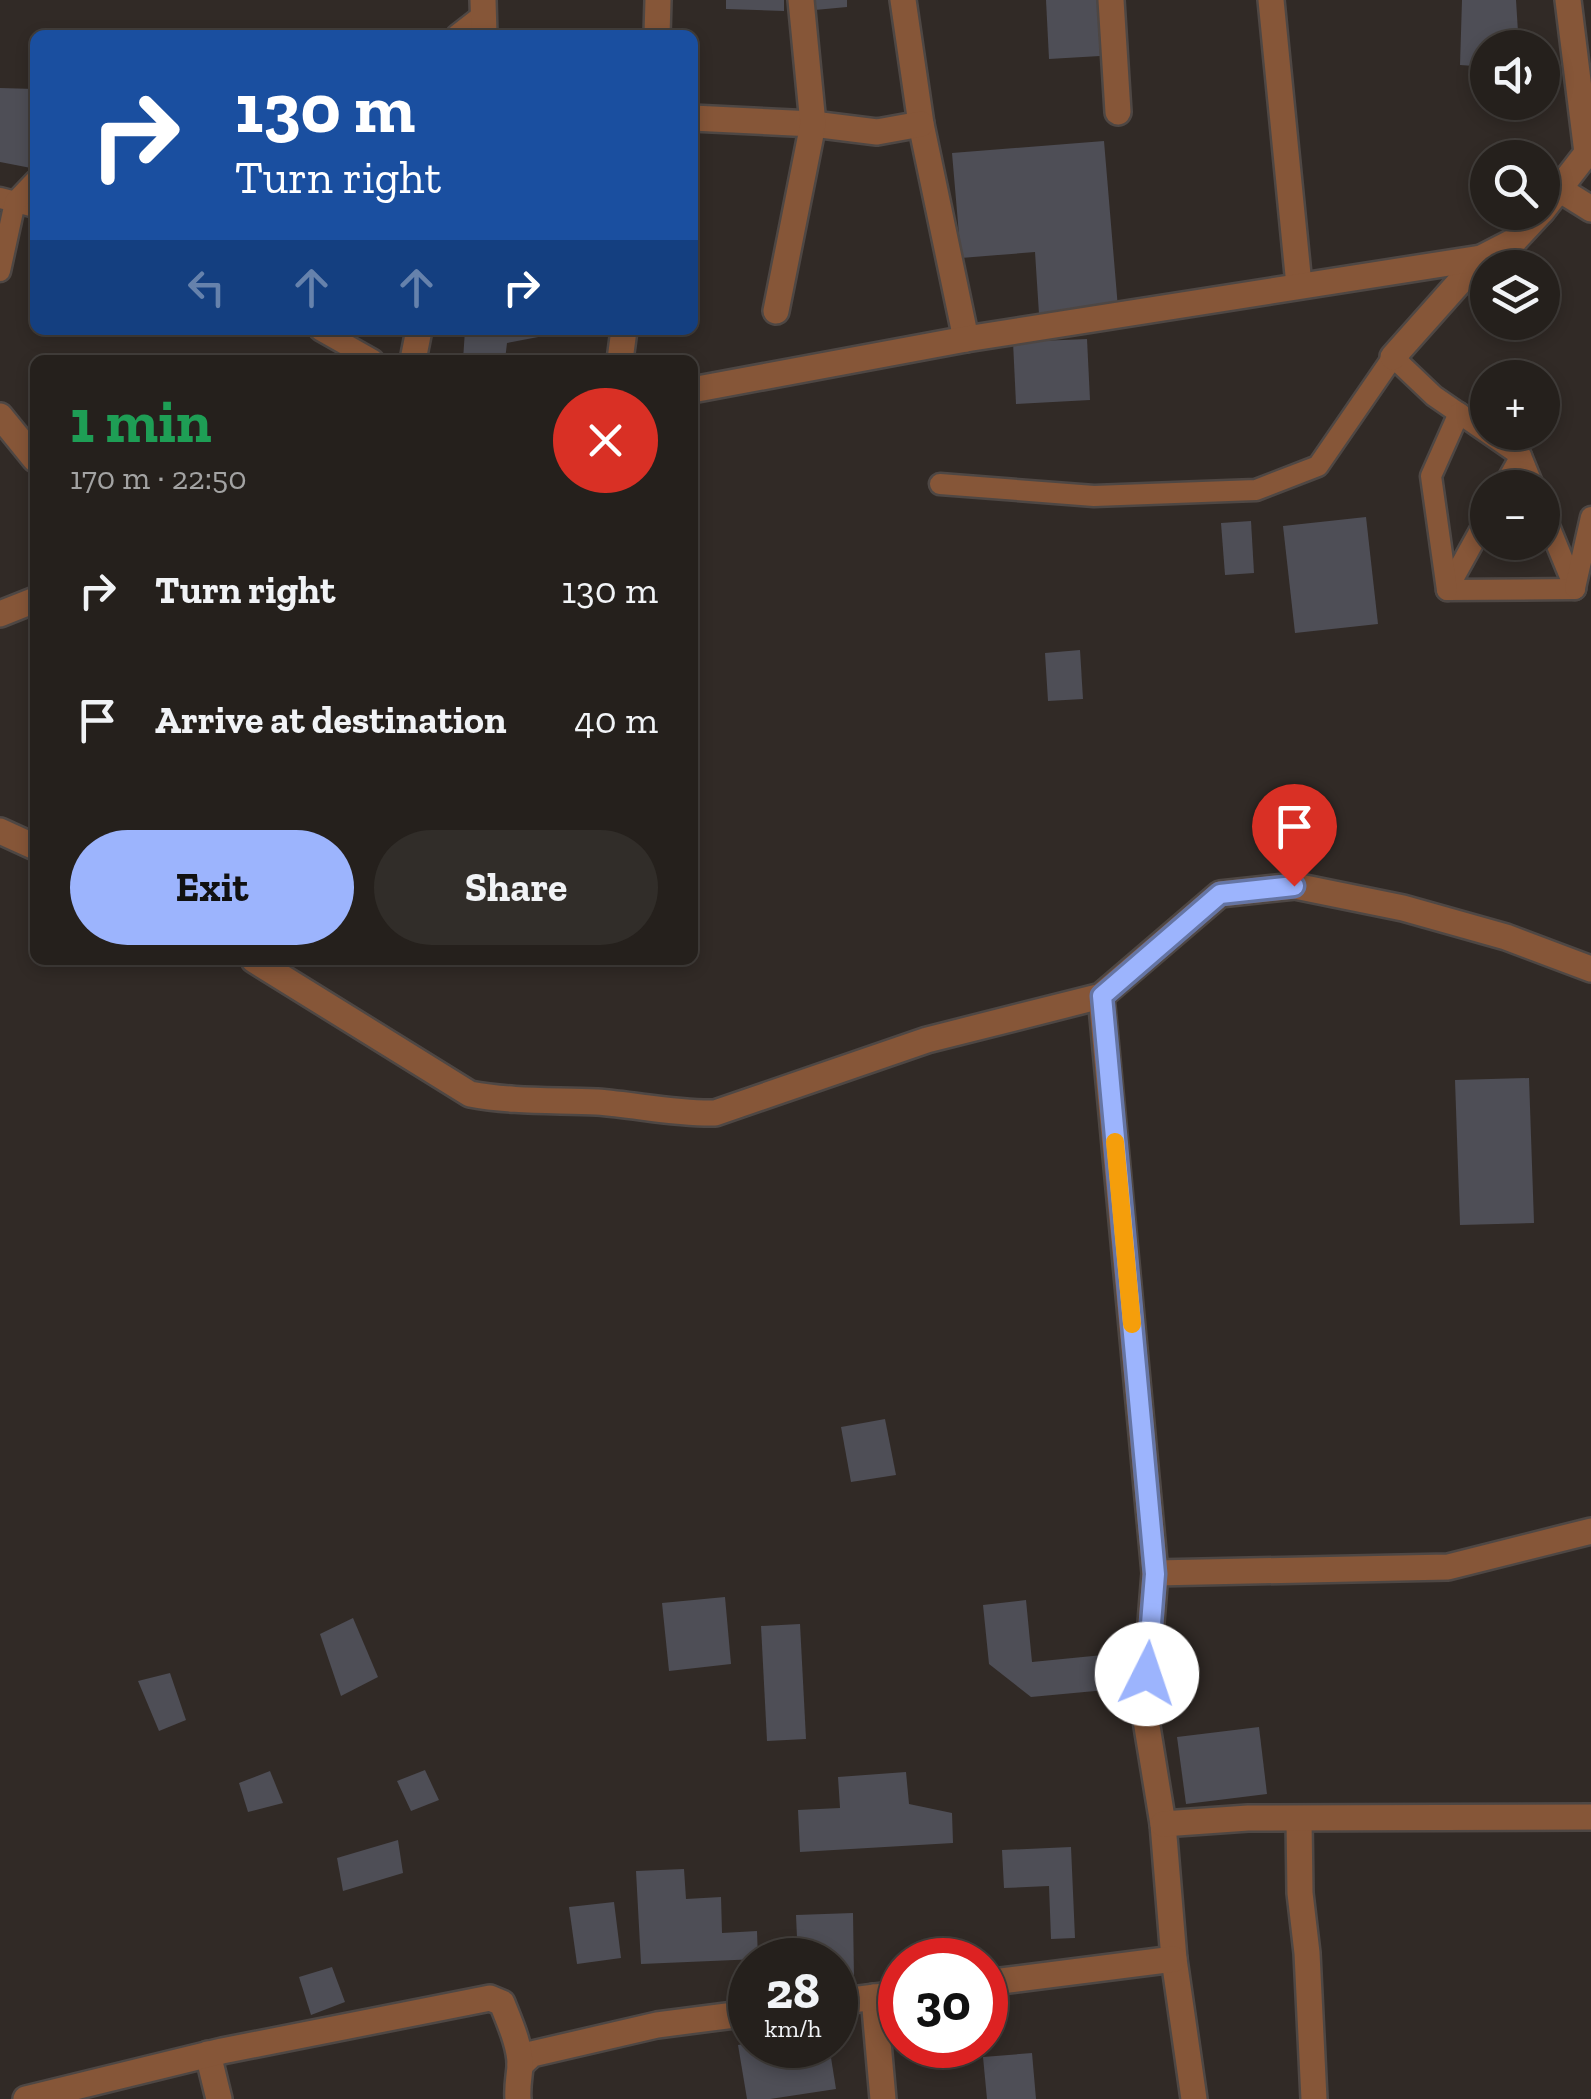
<!DOCTYPE html>
<html lang="en">
<head>
<meta charset="utf-8">
<style>
  :root { --surface:#25201c; --page:#312d29; --text:#f1f3f6; --muted:#a3a3a3; --line:#423e3b; --accent:#9cb4fd }
  body { margin:0; font-family:"Zilla Slab",serif; background:var(--page); color:var(--text); height:100vh; display:flex; flex-direction:column; font-size:38px; white-space:nowrap }
  * { box-sizing:border-box; margin:0 }
  p { font-size:32px; color:var(--muted) }
  .icon { flex:none; width:55px; height:55px; fill:none; stroke:currentColor; stroke-width:2; stroke-linecap:round; stroke-linejoin:round }
  .map { position:relative; flex:1; overflow:hidden }
  .panel { position:absolute; left:30px; top:355px; width:668px; height:610px; display:flex; flex-direction:column; background:var(--surface); border-radius:15px; box-shadow:0 5px 15px #0003,0 0 0 2px var(--line) }
  .panel>* { flex:none }
  .guide { position:absolute; left:30px; top:30px; width:668px; height:305px; border-radius:15px; box-shadow:0 5px 15px #0003,0 0 0 2px var(--line); background:#1a4fa0; color:#fff; overflow:hidden }
  .buttons { position:absolute; left:1470px; top:30px; display:grid; gap:20px }
  .buttons a { display:grid; place-items:center; width:90px; height:90px; border-radius:50%; background:var(--surface); box-shadow:0 5px 15px #0003,0 0 0 2px var(--line); font-size:50px }
  .speed { position:absolute; left:728px; top:1938px; display:flex; gap:20px; font-size:50px; font-weight:700; text-align:center }
  .speed>* { display:grid; place-content:center; width:130px; height:130px; border-radius:50%; background:var(--surface); box-shadow:0 5px 15px #0003,0 0 0 2px var(--line); line-height:1 }
  .speed small { font-size:25px; font-weight:400 }
  .speed .limit { border:15px solid #d22; background:#fff; color:#111 }
  .pin { position:absolute; display:grid; place-items:center; width:85px; height:85px; color:#fff; margin:-102px -42px; border-radius:50% 50% 50% 0; rotate:-45deg; box-shadow:0 0 10px #0007 }
  .pin .icon { rotate:45deg }
  .me { position:absolute; width:110px; margin:-55px; rotate:4deg; stroke-linejoin:round; filter:drop-shadow(0 0 8px #0008) }
  .turn { display:flex; align-items:center; gap:35px; height:210px; padding:0 40px; font-size:45px }
  .turn .icon { width:130px; height:130px; stroke-width:2.5 }
  .turn b { display:block; font-size:70px; line-height:85px }
  .lanes { display:flex; align-items:center; height:95px; padding:0 40px; background:#0003; justify-content:center; gap:50px; direction:ltr }
  .lanes .off { opacity:.35 }
  .round { display:grid; place-items:center; flex:none; width:105px; height:105px; border-radius:52px; background:var(--page) }
  .headline { display:flex; align-items:center; justify-content:space-between; height:170px; padding:0 40px }
  h1 { font-size:60px; font-weight:700; line-height:75px; color:#1e9e55 }
  .action { display:flex; gap:20px; margin-top:auto; padding:20px 40px }
  .action a { flex:1; height:115px; border-radius:60px; background:var(--accent); color:#111; font-size:40px; font-weight:700; line-height:115px; text-align:center }
  .action a+a { background:var(--page); color:var(--text) }
  ul { padding:0; list-style:none }
  li { display:flex; align-items:center; gap:30px; height:130px; padding:0 40px }
  li div { flex:1 }
  li b { display:block; font-size:38px }
  li em { font-style:normal }
  .map>svg:first-child { display:block }
</style>
</head>
<body>
<div class="map">
<svg width="1591" height="2099" viewBox="0 0 1591 2099">
  <rect width="100%" height="100%" fill="#312a26"/>
  <g fill="#4e4e56">
    <polygon points="726,0 784,0 784,11 726,9"/>
    <polygon points="814,0 847,0 847,7 815,10"/>
    <polygon points="1046,0 1097,0 1100,56 1049,59"/>
    <polygon points="1462,0 1516,0 1519,48 1488,48 1488,67 1460,65"/>
    <polygon points="0,88 35,89 35,144 31,168 0,162"/>
    <polygon points="1104,141 1118,308 1039,314 1035,252 961,258 952,153"/>
    <polygon points="465,330 554,330 554,334 507,343 505,360 463,360"/>
    <polygon points="1087,339 1090,400 1016,404 1013,342"/>
    <polygon points="1366,517 1378,624 1295,633 1283,526"/>
    <polygon points="1251,521 1254,573 1225,575 1221,523"/>
    <polygon points="1080,650 1083,699 1048,701 1045,653"/>
    <polygon points="1529,1078 1534,1223 1460,1225 1455,1080"/>
    <polygon points="885,1419 896,1475 851,1482 841,1427"/>
    <polygon points="725,1597 731,1664 669,1671 662,1603"/>
    <polygon points="1026,1600 1032,1662 1103,1655 1106,1690 1031,1697 989,1664 983,1605"/>
    <polygon points="353,1618 378,1677 341,1696 320,1634"/>
    <polygon points="800,1624 806,1739 767,1741 761,1626"/>
    <polygon points="170,1673 186,1720 159,1731 138,1681"/>
    <polygon points="1259,1727 1267,1794 1186,1804 1177,1737"/>
    <polygon points="425,1770 439,1800 411,1811 397,1781"/>
    <polygon points="270,1771 283,1803 248,1812 239,1783"/>
    <polygon points="906,1772 909,1804 952,1813 953,1843 800,1852 798,1810 840,1808 838,1777"/>
    <polygon points="398,1840 403,1873 343,1891 337,1858"/>
    <polygon points="1071,1847 1075,1938 1051,1939 1049,1886 1004,1888 1002,1850"/>
    <polygon points="684,1869 686,1899 721,1897 722,1933 757,1931 758,1959 641,1964 636,1871"/>
    <polygon points="614,1902 621,1958 577,1964 569,1907"/>
    <polygon points="853,1913 854,1979 835,1980 835,1960 798,1960 796,1915"/>
    <polygon points="332,1967 345,2002 311,2015 299,1977"/>
    <polygon points="750,2043 829,2045 836,2089 770,2099 747,2099 738,2045"/>
    <polygon points="901,2045 974,2045 974,2048 902,2055"/>
    <polygon points="1032,2053 1036,2099 987,2099 983,2057"/>
  </g>
  <g fill="none" stroke-linecap="round" stroke-linejoin="round">
    <defs>
      <g id="service">
        <polyline points="457,35 484,14"/>
        <polyline points="0,198 35,207"/>
        <polyline points="0,271 15,202 35,181"/>
        <polyline points="320,330 373,360"/>
        <polyline points="940,484 1094,496 1256,490 1318,466 1393,357 1434,396 1521,456"/>
        <polyline points="1503,488 1521,456 1534,488"/>
        <polyline points="1542,509 1575,589"/>
        <polyline points="1488,516 1447,590 1575,589"/>
        <polyline points="1575,588 1591,517"/>
        <polyline points="1447,590 1431,476 1459,413"/>
      </g>
      <g id="minor">
        <polyline points="483,0 484,35"/>
        <polyline points="903,0 921,124 966,339"/>
        <polyline points="1111,0 1118,112"/>
        <polyline points="1271,0 1299,285"/>
        <polyline points="657,35 658,0"/>
        <polyline points="692,118 813,124 877,132 921,124"/>
        <polyline points="1559,189 1591,209"/>
        <polyline points="1542,211 1587,153 1568,0"/>
        <polyline points="776,311 813,124 801,0"/>
        <polyline points="1393,357 1481,258"/>
        <polyline points="413,360 419,330"/>
        <polyline points="620,360 624,330"/>
        <polyline points="692,390 966,339 1481,258 1514,241 1541,212"/>
        <polyline points="0,416 35,459"/>
        <polyline points="0,614 35,600"/>
        <polyline points="0,831 35,847"/>
        <path d="M254,960L470,1094C512,1102 554,1100 597,1102C637,1105 675,1114 715,1113L927,1040L1101,996L1220,894L1295,886L1403,908L1506,937L1591,969"/>
        <polyline points="1101,996 1155,1573 1144,1708 1163,1824 1174,1959 1194,2099"/>
        <polyline points="1155,1573 1448,1567 1591,1531"/>
        <polyline points="1299,1819 1300,1893 1307,1953 1314,2099"/>
        <polyline points="1163,1824 1248,1818 1591,1817"/>
        <polyline points="985,1983 1174,1959"/>
        <polyline points="874,1997 883,2099"/>
        <polyline points="835,2002 900,1994"/>
        <polyline points="208,2054 219,2099"/>
        <polyline points="520,2065 532,2054 657,2025 750,2013"/>
        <path d="M26,2099L222,2051L490,1998L502,2003C509,2021 521,2047 520,2067C519,2078 517,2087 518,2099"/>
      </g>
    </defs>
    <use href="#service" stroke="#4e4744" stroke-width="25"/>
    <use href="#minor" stroke="#4e4744" stroke-width="30"/>
    <use href="#service" stroke="#865638" stroke-width="20"/>
    <use href="#minor" stroke="#865638" stroke-width="25"/>
  </g>
  <g fill="none" stroke-linecap="round" stroke-linejoin="round">
    <defs>
      <polyline id="route" points="1147,1674 1155,1574 1102,996 1220,894 1294,886"/>
    </defs>
    <use href="#route" stroke="#6575a4" stroke-width="25"/>
    <use href="#route" stroke="#9cb4fd" stroke-width="18"/>
    <polyline stroke="#f59e0b" stroke-width="18" points="1115,1142 1132,1324"/>
  </g>
</svg>
<div class="buttons">
<a><svg class="icon" aria-label="sound" viewBox="0 0 24 24"><path d="M4 9h4l5-4v14l-5-4H4zM17 9q2 3 0 6"/></svg></a>
<a><svg class="icon" aria-label="search" viewBox="0 0 24 24"><circle cx="10" cy="10" r="6"/><path d="M15 15l6 6"/></svg></a>
<a><svg class="icon" aria-label="layers" viewBox="0 0 24 24"><path d="M12 4l9 5-9 5-9-5zM3 14l9 5 9-5"/></svg></a>
<a>+</a>
<a>−</a>
</div>
<div class="speed"><div>28<small>km/h</small></div><div class="limit">30</div></div>
<div class="pin" style="left:1294px;top:886px;background:#d93025"><svg class="icon" aria-label="arrive" viewBox="0 0 24 24"><path d="M6 21V4h12l-3 4 3 4H6"/></svg></div>
<svg class="me" style="left:1147px;top:1674px" viewBox="-20 -20 40 40"><circle r="19" fill="#fff"/><path d="M0-13L10 11 0 6-10 11z" fill="#9cb4fd"/></svg>
<div class="guide">
<div class="turn"><svg class="icon" aria-label="right" viewBox="0 0 24 24"><path d="M7 20v-9h11M14 6l5 5-5 5"/></svg><div><b>130 m</b>Turn right</div></div>
<div class="lanes"><svg class="icon off" aria-label="left" viewBox="0 0 24 24"><path d="M17 20v-9H6M10 6l-5 5 5 5"/></svg><svg class="icon off" aria-label="ahead" viewBox="0 0 24 24"><path d="M12 20V5M6 11l6-6 6 6"/></svg><svg class="icon off" aria-label="ahead" viewBox="0 0 24 24"><path d="M12 20V5M6 11l6-6 6 6"/></svg><svg class="icon" aria-label="right" viewBox="0 0 24 24"><path d="M7 20v-9h11M14 6l5 5-5 5"/></svg></div>
</div>
<section class="panel">
<div class="headline"><div><h1>1 min</h1><p>170 m · 22:50</p></div><a class="round" style="background:#d93025;color:#fff"><svg class="icon" aria-label="close" viewBox="0 0 24 24"><path d="M6 6l12 12M18 6L6 18"/></svg></a></div>
<ul>
<li><svg class="icon" aria-label="right" viewBox="0 0 24 24"><path d="M7 20v-9h11M14 6l5 5-5 5"/></svg><div><b>Turn right</b></div><em>130 m</em></li>
<li><svg class="icon" aria-label="arrive" viewBox="0 0 24 24"><path d="M6 21V4h12l-3 4 3 4H6"/></svg><div><b>Arrive at destination</b></div><em>40 m</em></li>
</ul>
<div class="action"><a>Exit</a><a>Share</a></div>
</section>
</div>
</body>
</html>
